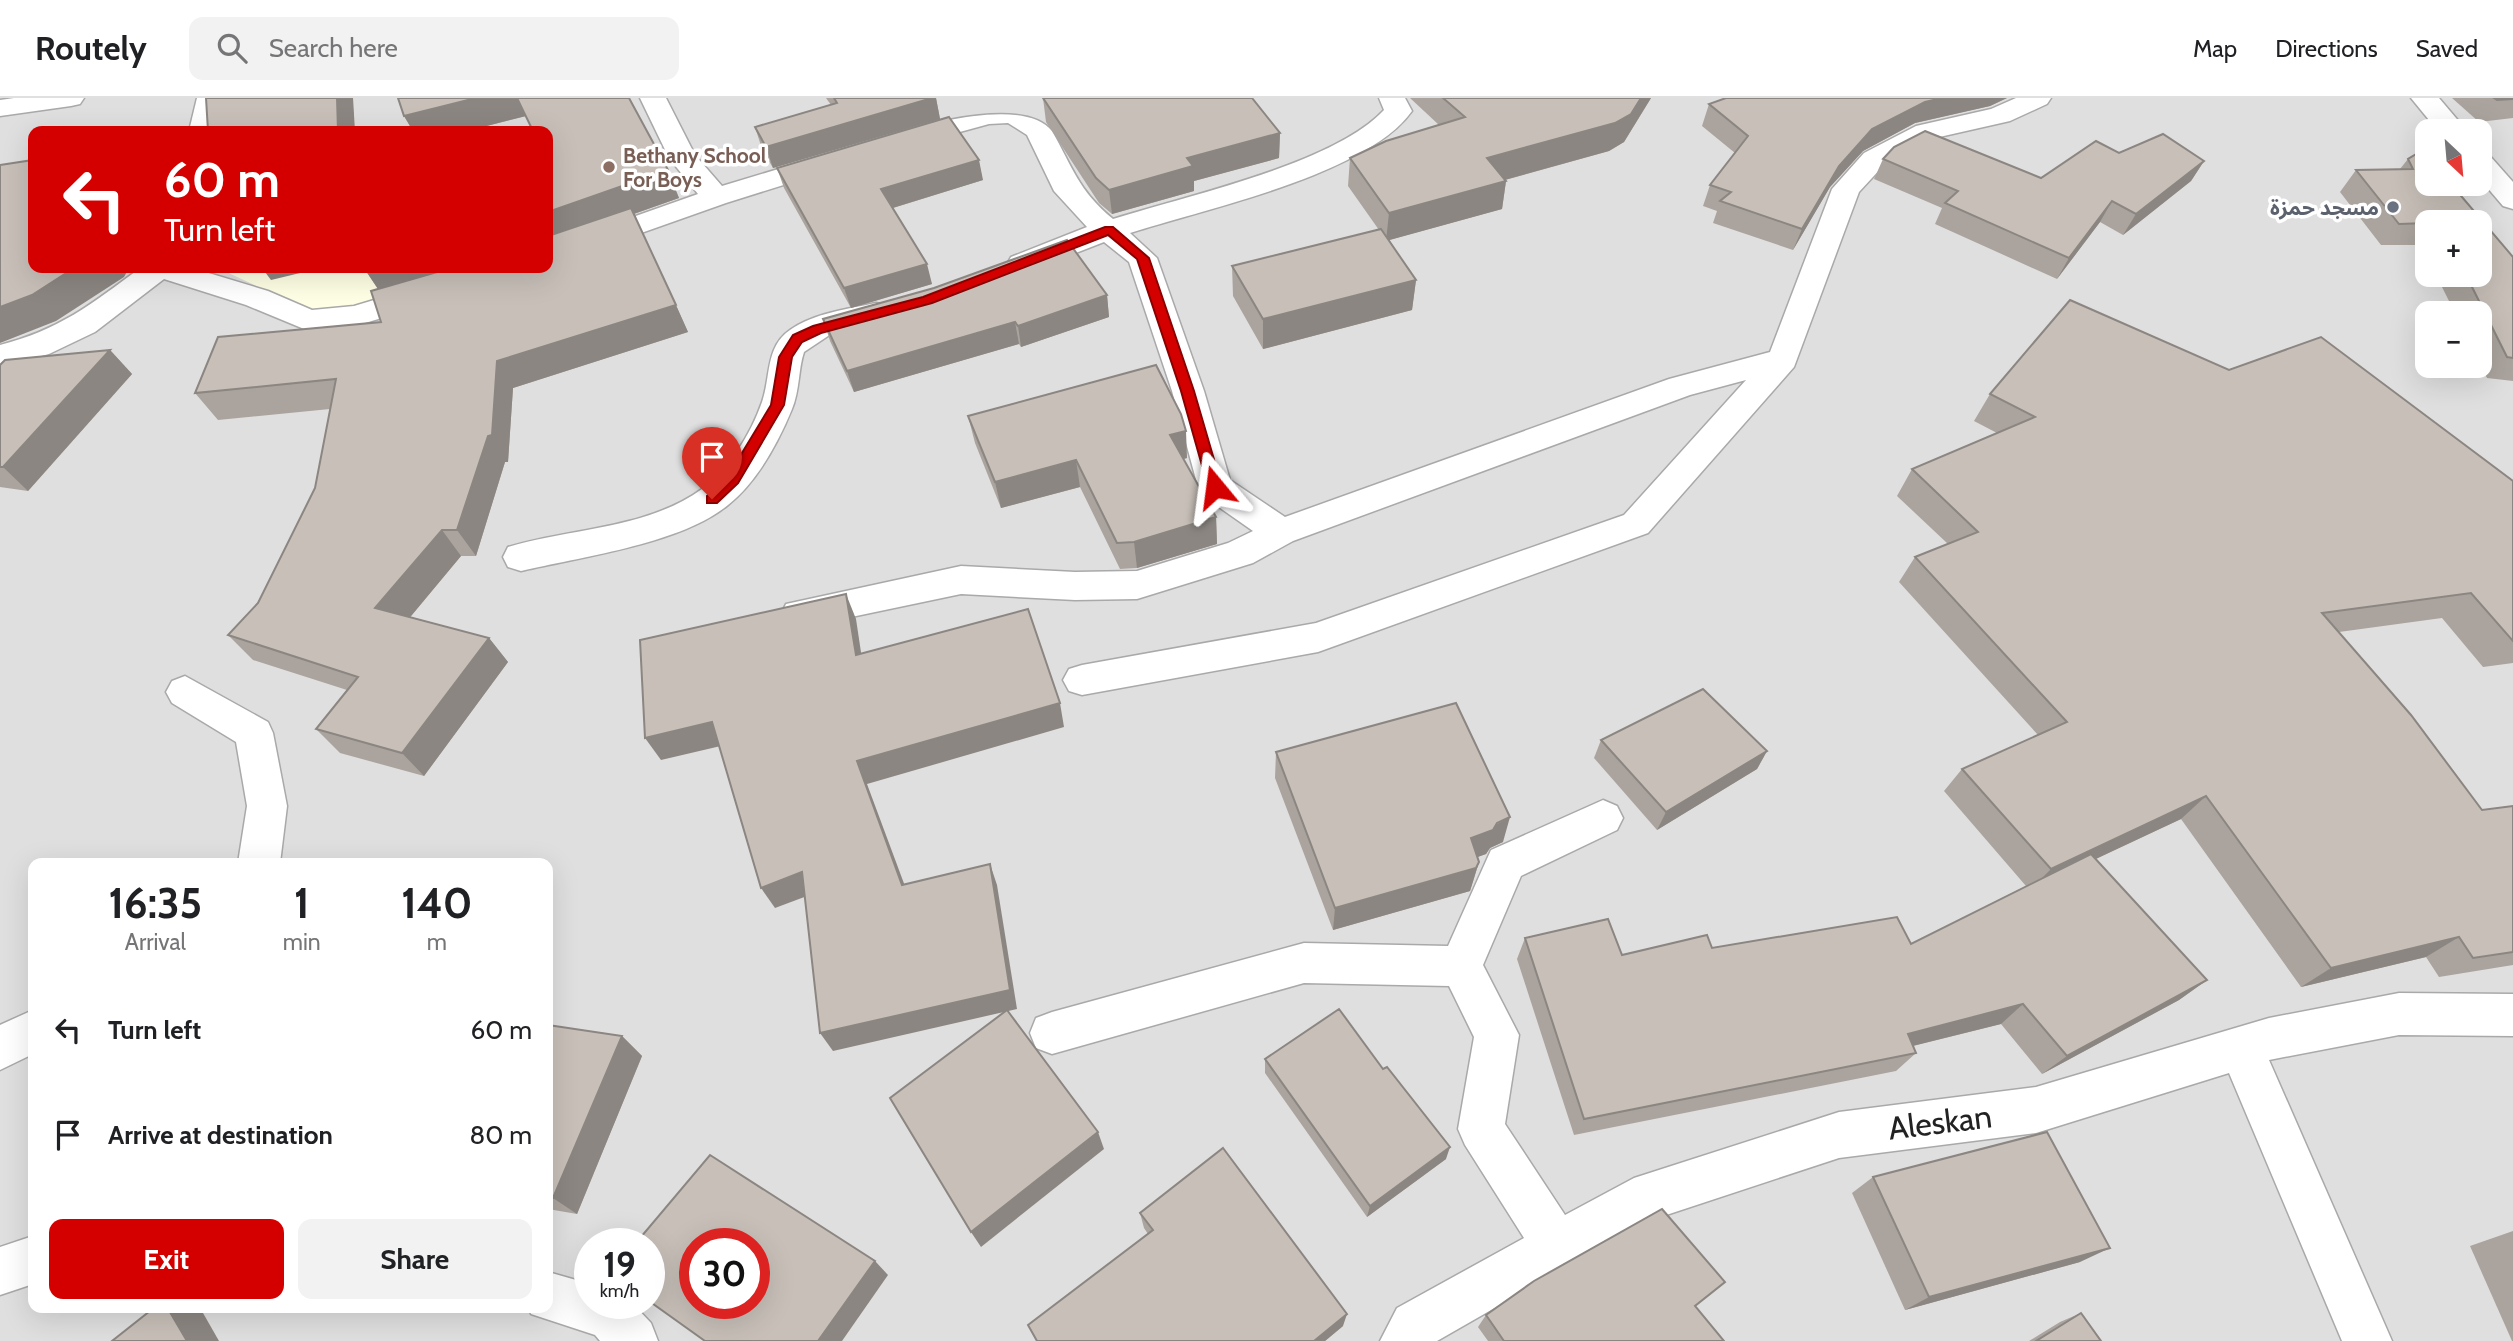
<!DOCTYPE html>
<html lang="en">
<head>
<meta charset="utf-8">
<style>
  :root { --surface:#fff; --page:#f2f2f2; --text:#202124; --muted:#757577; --line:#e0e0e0; --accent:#d40000 }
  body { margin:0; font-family:Cabin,"Noto Sans Arabic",sans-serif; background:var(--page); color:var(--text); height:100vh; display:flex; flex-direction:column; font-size:26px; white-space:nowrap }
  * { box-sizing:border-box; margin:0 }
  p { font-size:23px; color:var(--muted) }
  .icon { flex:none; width:38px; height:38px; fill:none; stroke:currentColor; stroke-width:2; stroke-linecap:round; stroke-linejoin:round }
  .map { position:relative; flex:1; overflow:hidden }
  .drawer { position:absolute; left:28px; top:760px; width:525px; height:455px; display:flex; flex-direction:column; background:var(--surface); border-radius:14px; box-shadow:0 7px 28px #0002 }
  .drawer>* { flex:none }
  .banner { position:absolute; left:28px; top:28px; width:525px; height:147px; border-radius:14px; box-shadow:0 7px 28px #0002; background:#d40000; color:#fff; overflow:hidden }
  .needle { width:46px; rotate:154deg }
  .tools { position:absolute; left:2415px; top:21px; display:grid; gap:14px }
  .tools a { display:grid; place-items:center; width:77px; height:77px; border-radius:14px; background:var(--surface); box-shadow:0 7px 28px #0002; font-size:35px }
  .speed { position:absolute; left:574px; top:1130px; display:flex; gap:14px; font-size:35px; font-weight:700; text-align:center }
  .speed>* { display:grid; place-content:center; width:91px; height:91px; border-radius:50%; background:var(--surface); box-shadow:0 7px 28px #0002; line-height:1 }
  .speed small { font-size:18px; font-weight:400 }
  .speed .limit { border:10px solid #d22; background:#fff; color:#111 }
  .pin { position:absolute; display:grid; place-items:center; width:60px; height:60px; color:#fff; margin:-72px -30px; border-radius:50% 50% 50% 0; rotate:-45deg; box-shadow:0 0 7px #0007 }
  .pin .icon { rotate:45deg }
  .me { position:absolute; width:77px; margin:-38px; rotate:344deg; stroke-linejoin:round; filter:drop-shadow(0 0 5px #0008) }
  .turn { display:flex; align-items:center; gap:24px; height:147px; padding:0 21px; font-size:32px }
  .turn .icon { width:91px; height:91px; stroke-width:2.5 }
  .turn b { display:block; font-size:49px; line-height:60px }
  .eta { display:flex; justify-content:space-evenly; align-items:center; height:119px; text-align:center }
  .eta b { font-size:42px; font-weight:800; line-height:49px }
  .button { display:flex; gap:14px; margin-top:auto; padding:14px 21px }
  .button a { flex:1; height:80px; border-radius:14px; background:var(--accent); color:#fff; font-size:28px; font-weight:800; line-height:80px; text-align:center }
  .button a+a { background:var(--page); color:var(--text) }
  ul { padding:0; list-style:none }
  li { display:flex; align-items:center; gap:21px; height:105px; padding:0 21px }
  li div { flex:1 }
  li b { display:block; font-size:26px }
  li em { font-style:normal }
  header { display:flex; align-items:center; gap:42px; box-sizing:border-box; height:98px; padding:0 35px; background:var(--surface); border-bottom:2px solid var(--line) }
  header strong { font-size:33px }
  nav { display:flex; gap:38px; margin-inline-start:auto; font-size:24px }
  .search { width:490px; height:63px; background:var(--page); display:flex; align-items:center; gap:18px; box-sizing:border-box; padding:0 24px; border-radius:14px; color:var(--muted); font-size:26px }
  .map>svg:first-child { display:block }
</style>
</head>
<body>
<header>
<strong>Routely</strong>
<div class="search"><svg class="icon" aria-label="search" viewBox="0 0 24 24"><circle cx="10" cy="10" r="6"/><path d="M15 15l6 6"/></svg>Search here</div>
<nav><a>Map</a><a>Directions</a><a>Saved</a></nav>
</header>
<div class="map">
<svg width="2513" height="1243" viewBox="0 0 2513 1243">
  <rect width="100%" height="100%" fill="#f2efe9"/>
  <path fill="#e0dfdf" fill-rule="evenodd" d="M0,0H2513V1243H0ZM33,33H548V170H33ZM2427,33H2480V86H2427ZM2427,124H2480V177H2427ZM2427,215H2480V268H2427ZM33,765H548V1209H33ZM590,1146H649V1206H590ZM695,1146H754V1206H695Z"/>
  <polygon fill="#ffffe5" points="218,170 475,170 321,218"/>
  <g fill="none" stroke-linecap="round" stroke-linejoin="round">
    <defs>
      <g id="minor">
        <polygon points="14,0 84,0 80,6 71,8 0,18 0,2"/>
        <polygon points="197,0 223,0 217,33 189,33"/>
        <polygon points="640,0 666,0 695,57 722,88 831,55 841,57 845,63 841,69 726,105 548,168 548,149 698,96 669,60"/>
        <path d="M1379,0H1405L1412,13C1367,77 1204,111 1130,135L1157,160L1204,293L1230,382L1285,419L1669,281L1770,254L1832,91L1864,55L1916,28L1991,11L2016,0H2051L2047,6L2010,23L1935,40L1884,67L1859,94L1794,269L1648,435L1318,554L1082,597L1069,593L1063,582L1069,571L1082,567L1316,525L1624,417L1746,282L1690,297L1293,443L1253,465L1137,501L1075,502L961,496L799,530L786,526L781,516L786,506L961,468L1075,474L1137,473L1228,445L1253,433L1203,398L1198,389L1172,293L1129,164L1104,144L1022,176L1011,173L1007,166L1011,159L1087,129L1054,93L1027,37L1008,25L989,26L905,49L895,47L891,41L895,35C935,24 1025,0 1052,33C1073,70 1078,92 1113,121C1186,98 1334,66 1384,12Z"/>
        <polygon points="2411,0 2439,0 2467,33 2438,33"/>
        <polygon points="2480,56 2490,58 2513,84 2513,111 2503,108 2480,81"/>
        <path d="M140,170H192L268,193L312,212L354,208L481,170H529L525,177L355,228L309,233L246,207L164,181L95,234L49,256L0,269V247C59,232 92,206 140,170Z"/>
        <path d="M876,205L887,208L891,215L887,222L828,238L804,254C798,272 800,292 792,311C778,345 757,384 728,407C681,446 580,459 521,473L508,469L503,459L508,449C571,430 647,431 702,391C729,371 751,336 762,304C771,279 765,249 790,232C814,215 848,211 876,205Z"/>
        <polygon points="185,578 268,624 273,635 287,708 280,765 238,765 247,708 236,644 172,605 166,594 172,583"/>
        <polygon points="1603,702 1617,708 1623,720 1617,732 1521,778 1483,867 1519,937 1505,1026 1565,1117 1634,1080 1839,1014 2036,989 2269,920 2399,895 2513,896 2513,938 2399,937 2269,962 2392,1243 2342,1243 2229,975 2036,1035 1839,1060 1645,1124 1437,1243 1380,1243 1397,1210 1524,1140 1465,1047 1458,1031 1474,939 1449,888 1304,885 1052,956 1036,950 1030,935 1036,920 1052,914 1304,845 1448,848 1491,752"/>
        <polygon points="33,912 33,956 0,972 0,927"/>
        <polygon points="33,1138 33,1186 0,1197 0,1149"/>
        <polygon points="548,1174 590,1186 590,1206 633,1206 651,1225 658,1243 600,1243 595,1237 531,1216 528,1209 548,1209"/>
      </g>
    </defs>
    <use href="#minor" stroke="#a9a9a9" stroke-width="3"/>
    <use href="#minor" fill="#fff" fill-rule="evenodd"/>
  </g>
  <g fill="#aba49e">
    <polygon points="629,0 679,100 634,116 688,234 513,290 508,364 505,364 476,458 461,458 410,519 489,540 508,564 424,678 340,655 316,631 347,592 253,562 228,537 258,505 315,390 330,311 218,322 195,295 381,224 378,191 364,170 548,170 550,69 526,18 467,33 413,33 404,18"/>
    <polygon points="826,0 936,0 940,21 773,70 762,51 755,29 831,7"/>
    <polygon points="1043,0 1280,35 1279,60 1194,83 1194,93 1112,116 1099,105 1046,24"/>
    <polygon points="1410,0 1651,0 1624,44 1609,53 1505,82 1506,83 1502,111 1389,142 1416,182 1412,212 1263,251 1233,198 1232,168 1379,132 1348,88 1350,60 1439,27"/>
    <polygon points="1726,0 2007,0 1990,8 1915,25 1863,53 1830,89 1793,152 1713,125 1717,113 1703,108 1710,87 1735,55 1702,28 1709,6"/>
    <polygon points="2452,0 2513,0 2513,20 2479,24"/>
    <polygon points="2423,52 2427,57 2427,86 2451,86 2513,159 2513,283 2487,280 2480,266 2480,215 2455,215 2436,177 2480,177 2480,124 2427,124 2427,158 2422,147 2381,147 2340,94 2356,72 2400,71 2408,61"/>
    <polygon points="2119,55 2204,63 2191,83 2123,137 2100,124 2057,181 1935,126 1942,110 1874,81 1883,61 2041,80"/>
    <polygon points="777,70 983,82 893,110 932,186 851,210 784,90"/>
    <polygon points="1107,197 1109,219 1021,249 1019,246 854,294 830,243 823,221"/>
    <polygon points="110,252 132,276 28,393 0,389 0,267"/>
    <polygon points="2229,272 2513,383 2513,565 2483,569 2442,520 2339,534 2482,712 2513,708 2513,867 2439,879 2426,859 2301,889 2181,721 2095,761 2207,882 2179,902 2042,976 2001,926 1913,948 1916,955 1896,973 1574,1037 1517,861 1525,840 1622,857 1712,850 1911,846 2026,788 1944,693 1962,671 2038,637 1899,484 1915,459 1948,446 1897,398 1912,371 1997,335 1974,323 1990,296"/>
    <polygon points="968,318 1187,360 1183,361 1216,419 1217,446 1137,470 1120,471 1080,389 1001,410 975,345"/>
    <polygon points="1601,642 1767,653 1757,671 1657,732 1594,660"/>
    <polygon points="1276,654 1503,744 1490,750 1486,756 1477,759 1479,764 1470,793 1333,832 1275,680"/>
    <polygon points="548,927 622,938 642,958 577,1116 548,1111"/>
    <polygon points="1265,961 1446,1061 1367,1119 1265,975"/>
    <polygon points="1873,1079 2080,1164 1905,1212 1852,1095"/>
    <polygon points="1140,1115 1343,1228 1325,1243 1037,1243 1148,1136 1144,1130"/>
    <polygon points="2513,1133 2513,1243 2512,1243 2470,1148"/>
    <polygon points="1695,1208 1724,1243 1488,1243 1478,1229 1486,1217"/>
    <polygon points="2081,1215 2101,1243 2029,1243 2060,1224"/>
  </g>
  <g fill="#8b8681">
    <polygon points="337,0 353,0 355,33 338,33"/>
    <polygon points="476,0 517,0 526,18 467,33 413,33 404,18"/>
    <polygon points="932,0 936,0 940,21 773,70 766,49"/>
    <polygon points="1641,0 1651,0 1624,44 1609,53 1483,88 1487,60"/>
    <polygon points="1942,0 2007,0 1990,8 1915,25 1863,53 1830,89 1793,152 1802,131 1839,68 1872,31 1925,4"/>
    <polygon points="1280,35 1279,60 1194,83 1194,93 1112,116 1109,92 1187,60"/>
    <polygon points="979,62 983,82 886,112 881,91"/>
    <polygon points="2204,63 2191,83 2123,137 2136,116"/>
    <polygon points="668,72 679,100 548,146 548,114"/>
    <polygon points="1506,83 1502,111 1386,143 1389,115"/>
    <polygon points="2112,103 2100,124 2057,181 2069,160"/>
    <polygon points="927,166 932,186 851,210 844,190"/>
    <polygon points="74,170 129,170 124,179 56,223 0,245 0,209"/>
    <polygon points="262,170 321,170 271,182"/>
    <polygon points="364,170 473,170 382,197"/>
    <polygon points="1416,182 1412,212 1263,251 1263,221"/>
    <polygon points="1107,197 1109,219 1021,249 1018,228"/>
    <polygon points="676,207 688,234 513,290 508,364 505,364 476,458 457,432 488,338 497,263"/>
    <polygon points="1015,224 1019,246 854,294 847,273"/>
    <polygon points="110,252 132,276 28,393 3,369"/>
    <polygon points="1186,333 1187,360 1172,364 1170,337"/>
    <polygon points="1076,362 1080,389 1001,410 995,384"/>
    <polygon points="1216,419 1217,446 1137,470 1134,444"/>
    <polygon points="442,432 461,458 397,535 375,510"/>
    <polygon points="846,496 856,521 865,581 856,557"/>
    <polygon points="489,540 508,564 424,678 402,655"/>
    <polygon points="1060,605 1064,629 867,686 912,807 902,787 857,663"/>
    <polygon points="712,624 725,647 661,662 645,640"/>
    <polygon points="1767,653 1757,671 1657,732 1666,714"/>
    <polygon points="2206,698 2181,721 2030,792 2051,771"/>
    <polygon points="1510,719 1503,744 1490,750 1486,756 1464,764 1471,740"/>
    <polygon points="1479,764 1470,793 1333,832 1335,810"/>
    <polygon points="990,766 997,787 1017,911 833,953 820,935"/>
    <polygon points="802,774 815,795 775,810 761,790"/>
    <polygon points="2459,839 2426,859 2301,889 2331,870"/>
    <polygon points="2207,882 2179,902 2042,976 2067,958"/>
    <polygon points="2023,906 2001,926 1888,954 1908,936"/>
    <polygon points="622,938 642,958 577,1116 553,1100"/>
    <polygon points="1098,1034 1104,1051 981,1149 971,1134"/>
    <polygon points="1450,1049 1446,1061 1367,1119 1370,1108"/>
    <polygon points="2110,1150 2080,1164 1905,1212 1929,1199"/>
    <polygon points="875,1163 888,1177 842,1243 818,1243"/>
    <polygon points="167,1209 184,1209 203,1215 219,1243 187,1243"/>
    <polygon points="1347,1216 1343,1228 1325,1243 1314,1243"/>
  </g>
  <g fill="#c7bfb8" stroke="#8b8681" stroke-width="2" fill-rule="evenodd">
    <polygon points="206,0 337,0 338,33 208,33"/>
    <polygon points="398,0 476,0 404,18"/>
    <polygon points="517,0 629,0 668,72 548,114 548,70 550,69 548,65 548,33 533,33"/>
    <polygon points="834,0 932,0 766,49 755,29 837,5"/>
    <polygon points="1043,0 1252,0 1280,35 1187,60 1193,68 1109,92 1096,80"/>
    <polygon points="1443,0 1641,0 1631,16 1615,25 1487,60 1506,83 1389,115 1350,60 1386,43 1465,19"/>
    <polygon points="1726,0 1942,0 1925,4 1872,31 1839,68 1802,131 1720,103 1731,94 1710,87 1748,38 1709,6"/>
    <polygon points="2494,0 2513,0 2513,1 2497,2"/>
    <polygon points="949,19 979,62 881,91 927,166 844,190 777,70"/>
    <polygon points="1925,33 2041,80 2096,43 2119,55 2163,36 2204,63 2136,116 2112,103 2069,160 1945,105 1958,93 1883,61 1894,49"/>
    <polygon points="2423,52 2427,57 2427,86 2451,86 2513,159 2513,260 2507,259 2466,177 2480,177 2480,124 2427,124 2427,125 2399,126 2356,72 2413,71 2408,61"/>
    <polygon points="33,62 33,170 74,170 32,197 0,209 0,67"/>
    <polygon points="631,110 676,207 497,263 492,337 488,338 457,432 442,432 375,510 489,540 402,655 316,631 358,579 228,537 258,505 315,390 336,281 195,295 218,239 381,224 371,193 451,170 548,170 548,138"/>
    <polygon points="1381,131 1416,182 1263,221 1232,168"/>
    <polygon points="1067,142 1107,197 1018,228 1015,224 847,273 823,221 934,190"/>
    <polygon points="2070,202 2229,272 2321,239 2513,383 2513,543 2471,495 2322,515 2411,617 2482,712 2513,708 2513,854 2473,860 2459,839 2331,870 2206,698 2051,771 1962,671 2067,624 1915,459 1978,434 1912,371 2035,319 1990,296"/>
    <polygon points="110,252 3,369 0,369 0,267 5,262"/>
    <polygon points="1156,267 1181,316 1186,333 1170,337 1216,419 1134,444 1117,445 1076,362 995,384 968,318"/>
    <polygon points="846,496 856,557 1028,511 1060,605 857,663 902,787 990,766 1010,892 820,935 802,774 761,790 712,624 645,640 640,542"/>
    <polygon points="1703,591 1767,653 1666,714 1601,642"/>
    <polygon points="1456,605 1510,719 1497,725 1493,732 1471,740 1479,764 1476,770 1335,810 1276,654"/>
    <polygon points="2091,756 2207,882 2067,958 2023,906 1908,936 1916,955 1584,1021 1525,840 1608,821 1622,857 1707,837 1712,850 1897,819 1911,846"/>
    <polygon points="1339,911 1383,971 1387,969 1450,1049 1370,1108 1265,961"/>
    <polygon points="1007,912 1098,1034 971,1134 890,1000"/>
    <polygon points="548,927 622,938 553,1100 548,1099"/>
    <polygon points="2047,1034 2110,1150 1929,1199 1873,1079"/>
    <polygon points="1223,1050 1347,1216 1314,1243 1037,1243 1028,1227 1153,1132 1140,1115"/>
    <path d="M710,1057L875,1163L818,1243H705L649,1203V1146H635ZM695,1146H754V1206H695Z"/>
    <polygon points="1662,1111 1725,1184 1695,1208 1724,1243 1504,1243 1486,1217 1534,1183"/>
    <polygon points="155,1209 167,1209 187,1243 112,1243"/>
    <polygon points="2081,1215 2101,1243 2036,1243"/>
  </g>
  <polygon fill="#d40000" stroke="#8a0000" stroke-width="2" points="1105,129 1113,129 1149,160 1194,293 1222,389 1220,393 1210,393 1208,389 1181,293 1137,161 1108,137 932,205 821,235 802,244 792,259 784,307 738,385 717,405 707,405 707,398 728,378 771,307 779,259 793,237 813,228 923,199"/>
  <circle fill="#8d6e63" stroke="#fff" stroke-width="2.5" cx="609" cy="69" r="7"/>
  <circle fill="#6b7280" stroke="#fff" stroke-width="2.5" cx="2393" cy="109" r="7"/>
  <g text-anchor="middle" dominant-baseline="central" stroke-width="7" stroke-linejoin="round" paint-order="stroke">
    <g font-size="21" font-weight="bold" fill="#785e54" stroke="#fff" text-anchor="start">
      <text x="623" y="57">Bethany School<tspan x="623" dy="24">For Boys</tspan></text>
    </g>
    <g font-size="21" font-weight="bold" fill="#5b616d" stroke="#fff" text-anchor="end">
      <text x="2379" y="109">مسجد حمزة</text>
    </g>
    <g font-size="32" fill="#222" stroke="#fff">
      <text transform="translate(1940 1024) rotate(-7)">Aleskan</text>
    </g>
  </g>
</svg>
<div class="tools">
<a><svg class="needle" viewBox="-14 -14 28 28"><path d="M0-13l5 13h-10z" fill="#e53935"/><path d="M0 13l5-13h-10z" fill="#757577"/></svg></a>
<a>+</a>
<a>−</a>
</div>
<div class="speed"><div>19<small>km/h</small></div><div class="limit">30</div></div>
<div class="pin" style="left:712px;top:401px;background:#d93025"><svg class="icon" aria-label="arrive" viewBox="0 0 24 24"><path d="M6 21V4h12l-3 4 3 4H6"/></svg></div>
<svg class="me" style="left:1215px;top:389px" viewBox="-20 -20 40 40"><path d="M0-17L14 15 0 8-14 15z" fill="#d40000" stroke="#fff" stroke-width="4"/></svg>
<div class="banner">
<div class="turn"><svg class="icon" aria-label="left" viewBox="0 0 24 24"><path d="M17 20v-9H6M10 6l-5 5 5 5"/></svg><div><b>60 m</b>Turn left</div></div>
</div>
<section class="drawer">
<div class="eta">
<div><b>16:35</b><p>Arrival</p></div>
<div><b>1</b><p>min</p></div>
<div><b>140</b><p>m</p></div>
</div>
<ul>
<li><svg class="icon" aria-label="left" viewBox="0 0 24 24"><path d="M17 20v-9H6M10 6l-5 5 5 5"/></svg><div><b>Turn left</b></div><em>60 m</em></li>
<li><svg class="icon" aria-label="arrive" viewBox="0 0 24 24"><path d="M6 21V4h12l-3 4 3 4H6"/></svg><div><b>Arrive at destination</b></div><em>80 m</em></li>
</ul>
<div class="button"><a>Exit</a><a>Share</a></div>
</section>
</div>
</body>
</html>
